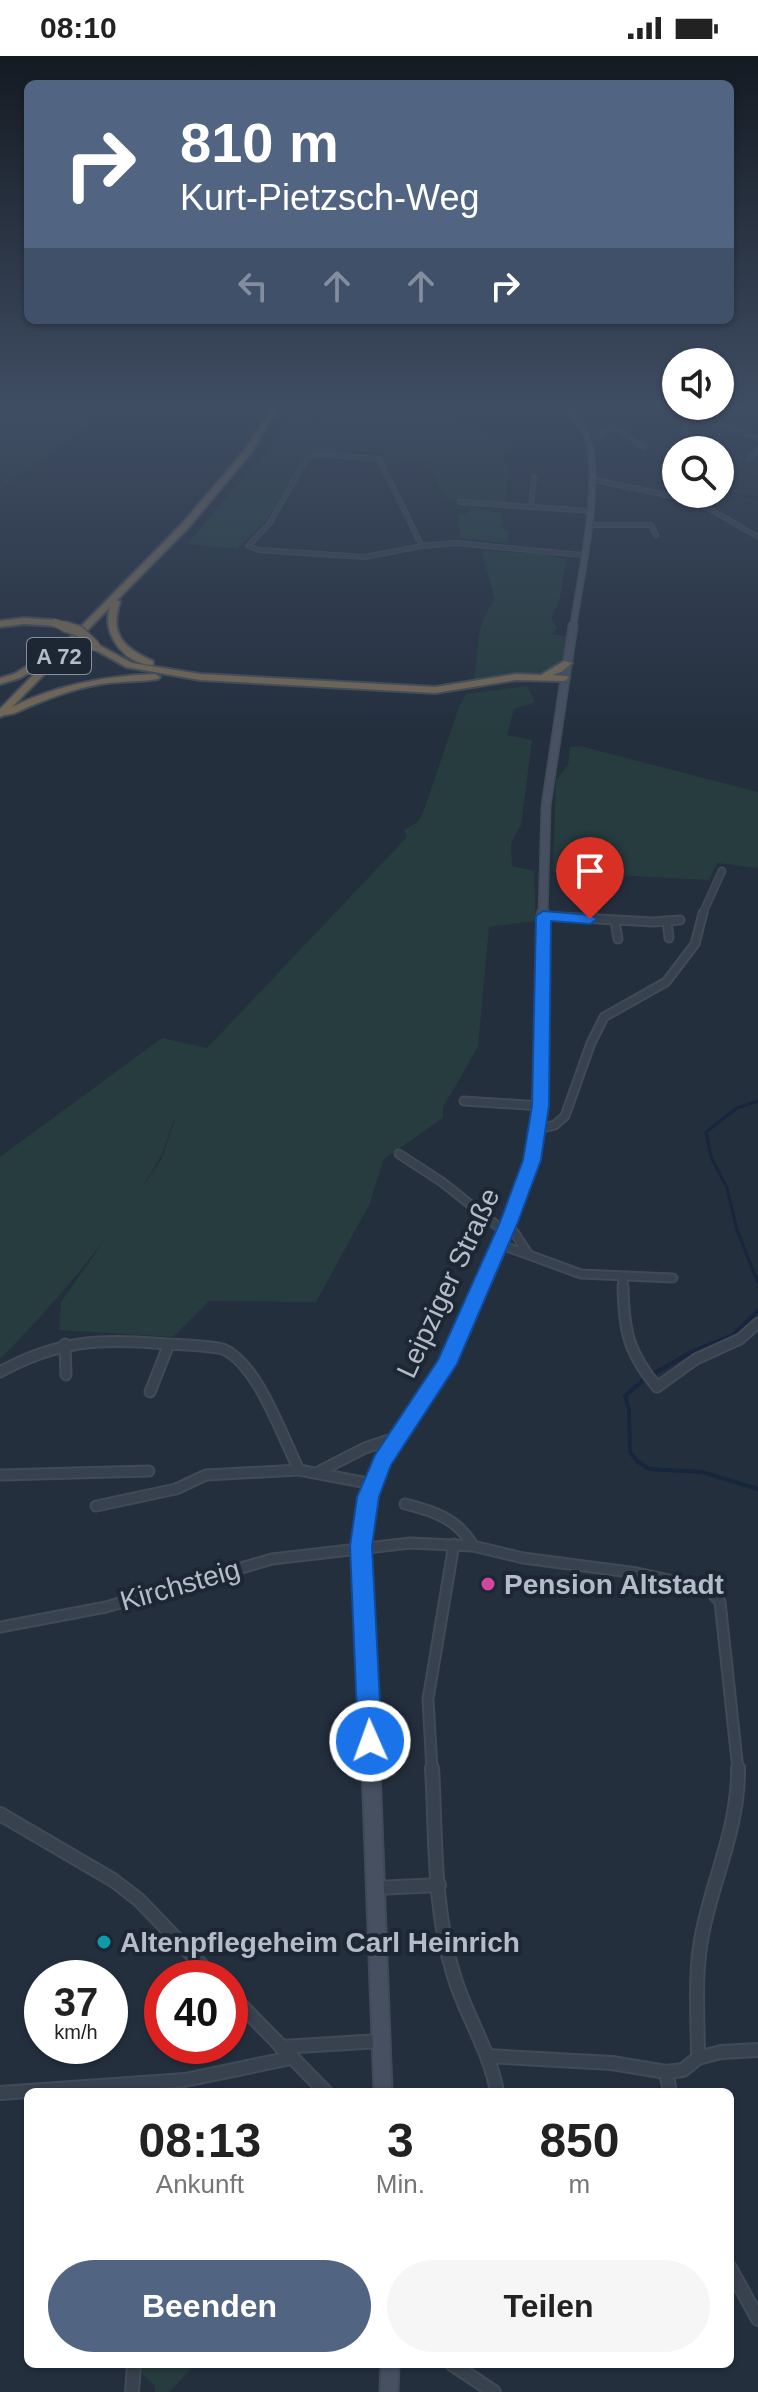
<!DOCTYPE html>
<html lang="de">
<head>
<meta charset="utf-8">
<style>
  :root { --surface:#fff; --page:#f6f6f6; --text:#222; --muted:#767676; --accent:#516482 }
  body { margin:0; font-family:Arial,sans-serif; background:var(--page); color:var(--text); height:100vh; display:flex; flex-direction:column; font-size:30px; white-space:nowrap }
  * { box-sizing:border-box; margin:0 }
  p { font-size:26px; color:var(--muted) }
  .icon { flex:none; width:44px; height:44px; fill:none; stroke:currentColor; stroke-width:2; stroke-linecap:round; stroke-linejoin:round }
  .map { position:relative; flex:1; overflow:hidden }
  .details { position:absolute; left:24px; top:2032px; width:710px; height:280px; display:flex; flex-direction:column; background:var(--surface); border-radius:12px; box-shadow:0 2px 6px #0004 }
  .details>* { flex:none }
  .guide { position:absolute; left:24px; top:24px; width:710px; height:244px; border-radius:12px; box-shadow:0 2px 6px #0004; background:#516482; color:#fff; overflow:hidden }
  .fabs { position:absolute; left:662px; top:292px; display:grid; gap:16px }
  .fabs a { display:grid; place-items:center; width:72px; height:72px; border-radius:50%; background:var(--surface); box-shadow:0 2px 6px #0004; font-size:40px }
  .speed { position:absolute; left:24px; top:1904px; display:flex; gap:16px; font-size:40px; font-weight:700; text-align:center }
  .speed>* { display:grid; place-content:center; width:104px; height:104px; border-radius:50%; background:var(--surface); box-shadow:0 2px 6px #0004; line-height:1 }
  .speed small { font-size:20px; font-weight:400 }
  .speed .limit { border:12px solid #d22; background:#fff; color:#111 }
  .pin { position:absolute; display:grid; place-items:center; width:68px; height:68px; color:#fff; margin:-82px -34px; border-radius:50% 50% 50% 0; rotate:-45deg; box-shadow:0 0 8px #0007 }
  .pin .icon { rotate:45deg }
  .me { position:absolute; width:88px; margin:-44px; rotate:358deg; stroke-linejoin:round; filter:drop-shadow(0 0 6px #0008) }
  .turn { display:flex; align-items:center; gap:28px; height:168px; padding:0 24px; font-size:36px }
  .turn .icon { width:104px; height:104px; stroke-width:2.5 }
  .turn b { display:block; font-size:56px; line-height:68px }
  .lanes { display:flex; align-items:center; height:76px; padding:0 24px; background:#0003; justify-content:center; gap:40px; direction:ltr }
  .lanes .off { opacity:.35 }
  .eta { display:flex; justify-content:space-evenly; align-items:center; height:136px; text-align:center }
  .eta b { font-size:48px; font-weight:600; line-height:56px }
  .primary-button { display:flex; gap:16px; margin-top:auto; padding:16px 24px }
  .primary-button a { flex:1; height:92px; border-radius:48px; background:var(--accent); color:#fff; font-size:32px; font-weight:600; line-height:92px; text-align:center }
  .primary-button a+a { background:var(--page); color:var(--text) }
  .status { display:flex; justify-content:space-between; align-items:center; height:56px; padding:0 40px; background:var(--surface); direction:ltr }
  .status svg { height:22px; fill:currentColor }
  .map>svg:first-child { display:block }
</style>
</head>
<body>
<div class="status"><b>08:10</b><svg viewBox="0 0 49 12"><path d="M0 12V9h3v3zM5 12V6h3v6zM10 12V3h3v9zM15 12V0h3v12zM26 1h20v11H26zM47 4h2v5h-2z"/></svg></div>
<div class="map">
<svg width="758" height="2336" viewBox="0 0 758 2336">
  <rect width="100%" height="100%" fill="#242f3e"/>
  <g fill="#263c3f">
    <polygon points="0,348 94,348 87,370 0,433"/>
    <polygon points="298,348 403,348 402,351 415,357 456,364 462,370 484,377 512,381 512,395 502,399 503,406 509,408 505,447 450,445 438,429 436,418 425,406 387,409 378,397 324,396 306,400 265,466 237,493 187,488 272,389 296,351 330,372"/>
    <polygon points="472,451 500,457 503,467 500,471 509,476 507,487 460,482 458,458 466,458"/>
    <path d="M482,495L545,498L566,504L559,546L551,562L557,572L552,578L566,580L563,602L548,616L478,626L474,622C479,593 475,568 495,544Z"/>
    <path d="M527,630L535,646L514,653L507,679L532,684L521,769L511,787L512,810L534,815L536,865L489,871L478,991L443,1051V1062L384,1103L369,1149L316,1246L209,1245L173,1281L59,1274L61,1246L161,1104L176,1060C169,1074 166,1092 158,1105C115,1178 58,1244 0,1303V1101L162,982L207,992L407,781L404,774L418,766L424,754L459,651L466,638Z"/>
    <polygon points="580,690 758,736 758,812 717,807 709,824 553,816 556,724 568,709 570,691"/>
    <polygon points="137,2308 196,2308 169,2336 155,2336 155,2330 136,2312"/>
  </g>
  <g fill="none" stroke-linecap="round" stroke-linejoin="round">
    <g stroke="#17263c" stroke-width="2">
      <polyline points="671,348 684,363 681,376"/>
      <polyline points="678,394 679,388"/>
      <polyline points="676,402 671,407 676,415"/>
      <polyline points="720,435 758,442"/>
    </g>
    <polyline stroke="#17263c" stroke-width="3" points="758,1045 737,1052 706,1076 711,1101 727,1132 737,1174 758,1227"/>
    <g stroke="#17263c" stroke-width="4">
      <polyline points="653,1318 695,1294 733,1279 758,1255"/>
      <polyline points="643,1324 625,1340 629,1354 630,1396 637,1405 649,1413 702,1416 758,1433"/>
    </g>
    <defs>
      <g id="street-far4">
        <polyline points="571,355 683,356 758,382"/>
        <polyline points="685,377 687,358"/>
        <polyline points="589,381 598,380 612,370 644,391"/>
        <polygon points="320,398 379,403 422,490 365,501 259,494 248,490 269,468 307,402"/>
        <polyline points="749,403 758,394"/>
        <polyline points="590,423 696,445 758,481"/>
        <polyline points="460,446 590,455"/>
        <polyline points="531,450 534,421"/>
        <polyline points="589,469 651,469 656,479"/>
        <polyline points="422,490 456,487 582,499"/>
      </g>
      <g id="street-far3">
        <polyline points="584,837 596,843 591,859"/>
        <polyline points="702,859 722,815"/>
      </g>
      <g id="street-far2">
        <polyline points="543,860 653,866 680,864"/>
        <polyline points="590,863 592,857"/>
        <polyline points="615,865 618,883"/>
        <polyline points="667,865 669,882"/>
        <polyline points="464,1045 541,1050"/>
        <polyline points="539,1073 555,1069 565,1060 591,987 604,961 666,926 695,888 703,857"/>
        <polyline points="399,1098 442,1126 505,1176"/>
        <polyline points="507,1172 514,1176 527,1196"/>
        <polyline points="499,1188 581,1218 673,1222"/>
        <polyline points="623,1223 623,1232"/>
      </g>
      <g id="street-far1">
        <path d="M623,1230C624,1275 628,1296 657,1331L696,1303L740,1283L758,1267"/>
        <polyline points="65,1288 66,1319"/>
        <path d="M0,1316C58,1284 102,1282 167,1288C186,1289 204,1289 223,1293C258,1308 282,1380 299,1414L373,1428"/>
        <polyline points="150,1336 169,1288"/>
        <polyline points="320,1415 365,1392 395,1382"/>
        <polyline points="0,1419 149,1415"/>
        <path d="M405,1448C434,1455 458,1463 473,1490"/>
        <polyline points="96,1450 176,1433 206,1419 299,1414"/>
        <polyline points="0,1571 106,1551 272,1503 410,1487 473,1490 523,1502 637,1517 696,1530 711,1536 720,1546 738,1714"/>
        <polyline points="432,1714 428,1643 454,1488"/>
      </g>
      <g id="street">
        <path d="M432,1712C436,1780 433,1854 454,1920C466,1960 490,1995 497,2036"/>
        <polyline points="0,1758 113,1824 139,1844 214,1922"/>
        <polyline points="377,1832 439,1829"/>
        <polyline points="230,1938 326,2036"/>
        <polyline points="281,1991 381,1985"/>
        <polyline points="487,2000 612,2007 666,2016 683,2014 698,2002 721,1996 758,1994"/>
        <path d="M698,2002C698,1961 694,1919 702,1879C713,1822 739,1771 738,1712"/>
        <polyline points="666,2016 670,2036"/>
        <polyline points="0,2037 185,2024 291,2002"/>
        <polyline points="730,2212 758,2263"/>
        <polyline points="452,2308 494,2336"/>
        <polyline points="132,2336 134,2308"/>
      </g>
      <path id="secondary-far4" d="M563,348C574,360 587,373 590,390C599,443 581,517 573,572"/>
      <polyline id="secondary-far3" points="543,859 546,750 573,570"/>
      <polyline id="secondary-far2" points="480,1232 517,1147 538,1079 543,857"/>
      <polyline id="secondary-far1" points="371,1714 362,1475 368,1441 382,1405 437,1325 481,1230"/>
      <g id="secondary">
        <polyline points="371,1712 383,2036"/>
        <polyline points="389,2336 390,2308"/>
      </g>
      <g id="highway">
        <path d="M274,348H280L251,397L188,472L117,544L120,546C109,579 124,592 153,605V609C125,609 101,578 110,551L12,651C57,629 105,620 155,618L160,621L158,623C139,626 120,625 101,628C71,633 44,644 17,656C9,660 7,657 0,661V653L45,607L20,622L0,628V622L14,618L41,602L48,604L182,468L245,394Z"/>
        <polygon points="24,562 55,564 59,567 55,570 24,568 0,571 0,565"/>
        <polygon points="95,587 132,607 200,618 435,631 516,618 541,619 564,605 572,607 561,616 553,619 567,620 569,622 564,625 516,624 435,637 200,624 126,611 92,592 91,590"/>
      </g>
    </defs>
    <use href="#street-far4" stroke="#414a57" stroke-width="6"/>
    <use href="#street-far3" stroke="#414a57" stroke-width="9"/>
    <use href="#street-far2" stroke="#414a57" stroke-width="11"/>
    <use href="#street-far1" stroke="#414a57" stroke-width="13"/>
    <use href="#street" stroke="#414a57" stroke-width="16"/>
    <use href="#secondary-far4" stroke="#414a57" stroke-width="8"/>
    <use href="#secondary-far3" stroke="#414a57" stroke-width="11"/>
    <use href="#secondary-far2" stroke="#414a57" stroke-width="14"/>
    <use href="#secondary-far1" stroke="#414a57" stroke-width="17"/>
    <use href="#secondary" stroke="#414a57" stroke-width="21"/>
    <use href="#highway" stroke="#434c59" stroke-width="4"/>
    <use href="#street-far4" stroke="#38414e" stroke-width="4"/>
    <use href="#street-far3" stroke="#38414e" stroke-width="6"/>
    <use href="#street-far2" stroke="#38414e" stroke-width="7"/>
    <use href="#street-far1" stroke="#38414e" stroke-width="9"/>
    <use href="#street" stroke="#38414e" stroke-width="12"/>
    <use href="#secondary-far4" stroke="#465061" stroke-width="6"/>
    <use href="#secondary-far3" stroke="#465061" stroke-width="8"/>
    <use href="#secondary-far2" stroke="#465061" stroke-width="10"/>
    <use href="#secondary-far1" stroke="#465061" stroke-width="13"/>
    <use href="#secondary" stroke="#465061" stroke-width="17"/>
    <use href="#highway" fill="#746855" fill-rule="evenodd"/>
    <defs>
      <polyline id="highway-bridge-far1" points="55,567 69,572"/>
      <polyline id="highway-bridge" points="63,570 79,575 95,590"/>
    </defs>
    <use href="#highway-bridge-far1" stroke="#434c59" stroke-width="10" stroke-linecap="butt"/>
    <use href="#highway-bridge" stroke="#434c59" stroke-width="13" stroke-linecap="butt"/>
    <use href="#highway-bridge-far1" stroke="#746855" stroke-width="8"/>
    <use href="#highway-bridge" stroke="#746855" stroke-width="10"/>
  </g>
  <linearGradient id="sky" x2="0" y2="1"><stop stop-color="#141a22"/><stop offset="0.52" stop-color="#3f4d63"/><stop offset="1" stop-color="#3f4d63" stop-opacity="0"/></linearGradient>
  <rect width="758" height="675" fill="url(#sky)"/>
  <polygon fill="#1a73e8" stroke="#114b97" stroke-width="2" points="543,855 590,859 597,863 590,868 551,865 549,1050 541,1104 518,1166 457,1308 391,1409 379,1441 372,1490 382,1685 378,1693 370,1697 361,1693 358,1685 350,1490 357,1441 375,1399 438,1304 500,1166 523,1104 532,1050 536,860"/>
  <circle fill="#d1479c" stroke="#1d2633" stroke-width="3" cx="488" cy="1528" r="8"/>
  <circle fill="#0f9aa8" stroke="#1d2633" stroke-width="3" cx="104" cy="1886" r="8"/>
  <g text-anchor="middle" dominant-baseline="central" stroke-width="8" stroke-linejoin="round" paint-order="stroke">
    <rect fill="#1d2633" stroke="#878f9c" stroke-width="2" x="27" y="582" width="64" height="36" rx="6"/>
    <g font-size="22" font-weight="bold" fill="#b4bcc9">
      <text x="59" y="600">A 72</text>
    </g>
    <g font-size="28" fill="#b4bcc9" stroke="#1d2633">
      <text transform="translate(448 1227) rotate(-65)">Leipziger Straße</text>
      <text transform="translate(180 1529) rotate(-16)">Kirchsteig</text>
    </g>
    <g font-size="28" font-weight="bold" fill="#b4bcc9" stroke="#1d2633" text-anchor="start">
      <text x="504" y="1528">Pension Altstadt</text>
      <text x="120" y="1886">Altenpflegeheim Carl Heinrich</text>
    </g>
  </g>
</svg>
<div class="fabs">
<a><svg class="icon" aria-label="sound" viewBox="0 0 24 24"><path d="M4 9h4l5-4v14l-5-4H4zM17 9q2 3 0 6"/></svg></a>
<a><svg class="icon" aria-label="search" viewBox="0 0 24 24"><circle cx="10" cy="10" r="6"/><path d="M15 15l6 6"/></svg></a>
</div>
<div class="speed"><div>37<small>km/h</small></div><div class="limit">40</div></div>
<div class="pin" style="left:590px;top:863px;background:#d93025"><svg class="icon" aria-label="arrive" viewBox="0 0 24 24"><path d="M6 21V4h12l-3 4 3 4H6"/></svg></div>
<svg class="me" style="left:370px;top:1685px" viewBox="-20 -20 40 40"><circle r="17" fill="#1a73e8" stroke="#fff" stroke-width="3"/><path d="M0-11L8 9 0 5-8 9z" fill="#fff"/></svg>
<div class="guide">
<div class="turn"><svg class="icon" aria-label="right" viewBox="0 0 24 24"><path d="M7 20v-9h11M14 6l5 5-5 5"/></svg><div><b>810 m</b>Kurt-Pietzsch-Weg</div></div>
<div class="lanes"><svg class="icon off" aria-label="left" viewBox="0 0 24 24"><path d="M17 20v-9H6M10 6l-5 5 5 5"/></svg><svg class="icon off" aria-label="ahead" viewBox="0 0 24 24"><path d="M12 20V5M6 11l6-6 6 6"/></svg><svg class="icon off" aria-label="ahead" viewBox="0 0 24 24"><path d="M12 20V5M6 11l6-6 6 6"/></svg><svg class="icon" aria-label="right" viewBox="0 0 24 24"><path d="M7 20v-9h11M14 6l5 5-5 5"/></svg></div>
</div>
<section class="details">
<div class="eta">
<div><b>08:13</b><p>Ankunft</p></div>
<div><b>3</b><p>Min.</p></div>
<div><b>850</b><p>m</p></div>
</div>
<div class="primary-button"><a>Beenden</a><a>Teilen</a></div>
</section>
</div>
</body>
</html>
